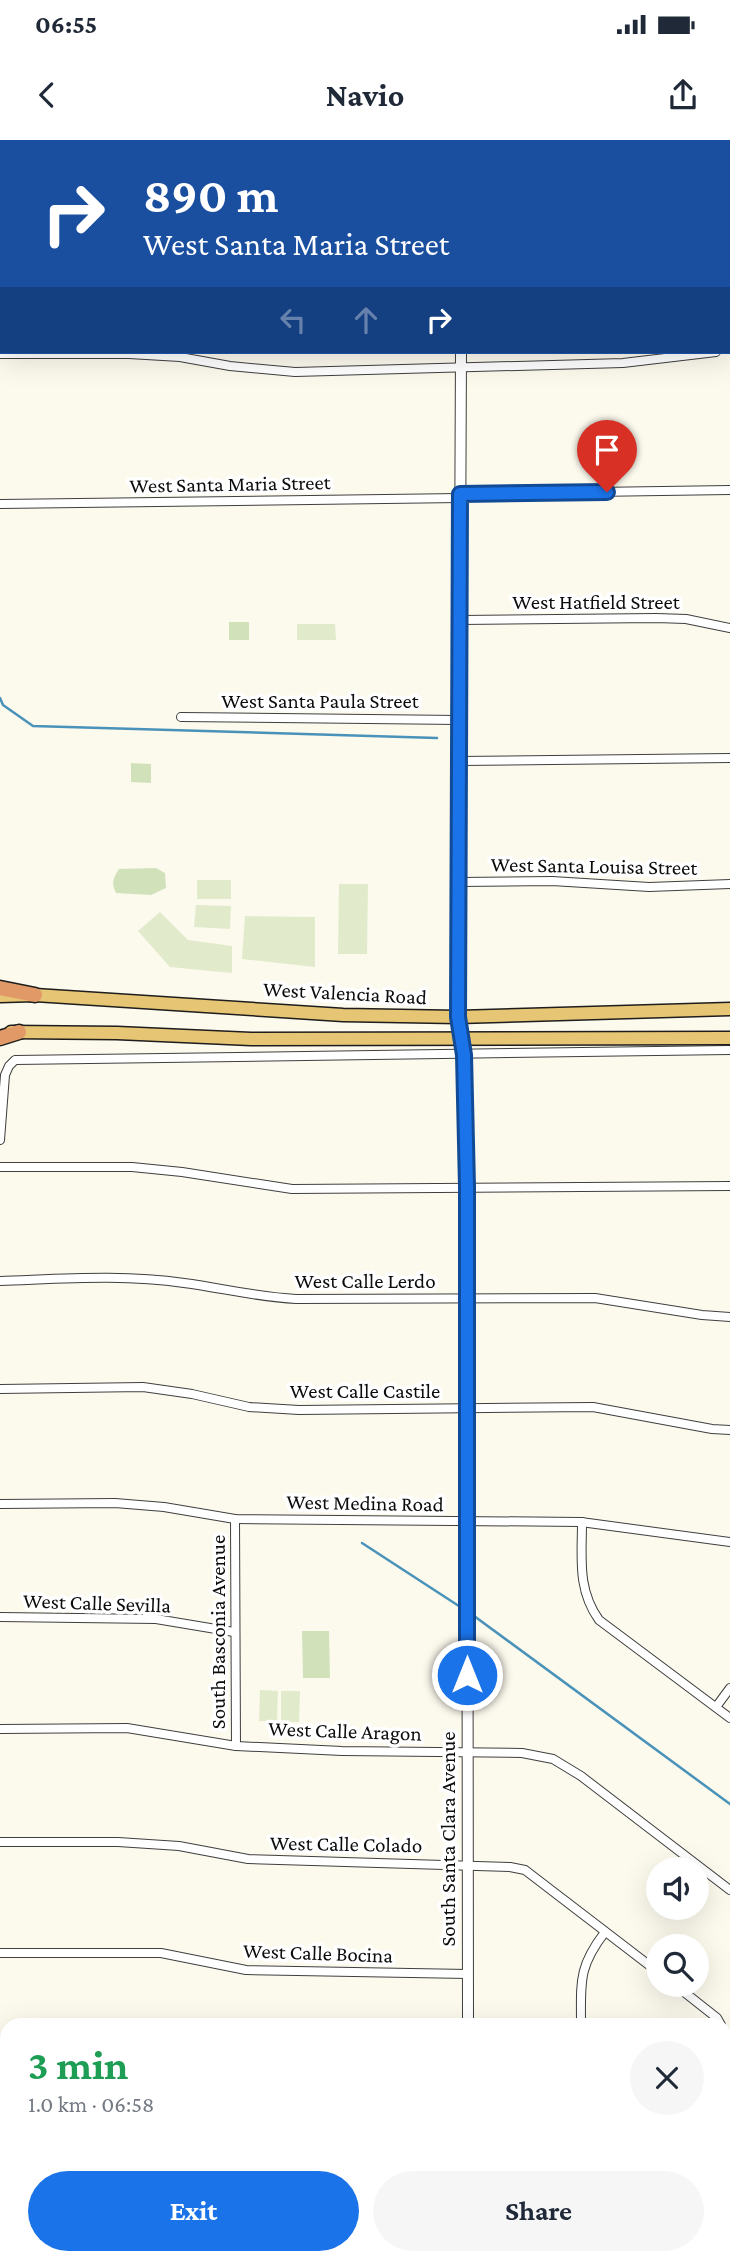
<!DOCTYPE html>
<html lang="en">
<head>
<meta charset="utf-8">
<style>
  :root { --surface:#fff; --page:#f6f6f7; --text:#1f2937; --muted:#747a83; --accent:#1a73e8 }
  body { margin:0; font-family:"Crimson Pro",serif; background:var(--page); color:var(--text); height:100vh; display:flex; flex-direction:column; font-size:26px; white-space:nowrap }
  * { box-sizing:border-box; margin:0 }
  p { font-size:23px; color:var(--muted) }
  .icon { flex:none; width:38px; height:38px; fill:none; stroke:currentColor; stroke-width:2; stroke-linecap:round; stroke-linejoin:round }
  .map { position:relative; flex:1; overflow:hidden }
  .side { position:absolute; left:0px; top:1878px; width:732px; height:247px; display:flex; flex-direction:column; background:var(--surface); border-radius:21px 21px 0 0; box-shadow:0 7px 28px #0002 }
  .side>* { flex:none }
  .top-card { position:absolute; left:0px; top:0px; width:732px; height:214px; box-shadow:0 7px 28px #0002; background:#1a4fa0; color:#fff; overflow:hidden }
  .fabs { position:absolute; left:646px; top:1717px; display:grid; gap:14px }
  .fabs a { display:grid; place-items:center; width:63px; height:63px; border-radius:50%; background:var(--surface); box-shadow:0 7px 28px #0002; font-size:35px }
  .pin { position:absolute; display:grid; place-items:center; width:60px; height:60px; color:#fff; margin:-72px -30px; border-radius:50% 50% 50% 0; rotate:-45deg; box-shadow:0 0 7px #0007 }
  .pin .icon { rotate:45deg }
  .me { position:absolute; width:77px; margin:-38px; rotate:0deg; stroke-linejoin:round; filter:drop-shadow(0 0 5px #0008) }
  .turn { display:flex; align-items:center; gap:24px; height:147px; padding:0 28px; font-size:32px }
  .turn .icon { width:91px; height:91px; stroke-width:2.5 }
  .turn b { display:block; font-size:49px; line-height:60px }
  .lanes { display:flex; align-items:center; height:66px; padding:0 28px; background:#0003; justify-content:center; gap:35px; direction:ltr }
  .lanes .off { opacity:.35 }
  .round { display:grid; place-items:center; flex:none; width:74px; height:74px; border-radius:37px; background:var(--page) }
  .summary { display:flex; align-items:center; justify-content:space-between; height:119px; padding:0 28px }
  h1 { font-size:42px; font-weight:700; line-height:52px; color:#1e9e55 }
  .action { display:flex; gap:14px; margin-top:auto; padding:14px 28px }
  .action a { flex:1; height:80px; border-radius:42px; background:var(--accent); color:#fff; font-size:28px; font-weight:700; line-height:80px; text-align:center }
  .action a+a { background:var(--page); color:var(--text) }
  .status { display:flex; justify-content:space-between; align-items:center; height:49px; padding:0 35px; background:var(--surface); direction:ltr }
  .status svg { height:19px; fill:currentColor }
  header { display:flex; justify-content:space-between; align-items:center; height:91px; padding:0 28px; background:var(--surface); font-size:32px; font-weight:700 }
  .map>svg:first-child { display:block }
</style>
</head>
<body>
<div class="status"><b>06:55</b><svg viewBox="0 0 49 12"><path d="M0 12V9h3v3zM5 12V6h3v6zM10 12V3h3v9zM15 12V0h3v12zM26 1h20v11H26zM47 4h2v5h-2z"/></svg></div>
<header><svg class="icon" aria-label="back" viewBox="0 0 24 24"><path d="M15 5l-7 7 7 7"/></svg>Navio<svg class="icon" aria-label="share" viewBox="0 0 24 24"><path d="M12 15V3M7 8l5-5 5 5M5 13v7h14v-7"/></svg></header>
<div class="map">
<svg width="730" height="2123" viewBox="0 0 730 2123">
  <rect width="100%" height="100%" fill="#fcf9ed"/>
  <g fill="#d1e2bb">
    <rect x="229" y="482" width="20" height="18"/>
    <polygon points="131,623 151,624 151,643 131,642"/>
    <path d="M156,728L165,733L166,748L151,755L116,753C111,743 113,738 119,729Z"/>
    <polygon points="302,1491 329,1491 330,1538 303,1538"/>
  </g>
  <g fill="#e1ebcc">
    <polygon points="297,484 335,484 336,500 297,500"/>
    <rect x="197" y="740" width="34" height="19"/>
    <polygon points="339,744 368,744 367,814 338,814"/>
    <polygon points="196,765 231,766 230,789 194,787"/>
    <polygon points="160,772 188,800 232,806 232,833 170,827 138,791"/>
    <polygon points="245,776 315,777 315,827 242,819"/>
    <polygon points="260,1550 278,1551 277,1582 259,1581"/>
    <polygon points="281,1551 300,1551 299,1582 281,1582"/>
  </g>
  <g fill="none" stroke-linecap="round" stroke-linejoin="round">
    <g stroke="#4992ba" stroke-width="2.5">
      <polyline points="0,558 3,565 33,586 437,598"/>
      <polyline points="362,1403 465,1470"/>
      <polyline points="470,1473 730,1664"/>
    </g>
    <defs>
      <g id="minor">
        <polyline points="0,85 2,85"/>
        <polyline points="0,214 129,214 180,217 230,226 295,232 623,223 716,212"/>
        <polyline points="460,354 730,350"/>
        <polyline points="0,364 460,358"/>
        <polyline points="460,480 656,478 686,479 730,488"/>
        <polyline points="181,577 459,580"/>
        <polyline points="459,621 730,618"/>
        <polyline points="458,742 552,741 649,747 730,744"/>
        <polyline points="0,1000 5,935 9,926 15,920 730,910"/>
        <polyline points="0,1027 132,1027 182,1032 292,1049 730,1046"/>
        <path d="M0,1141C61,1139 123,1134 184,1143C222,1148 257,1157 296,1159L595,1158L702,1175L730,1177"/>
        <polyline points="0,1249 143,1247 192,1254 249,1267 299,1270 593,1267 712,1289 730,1290"/>
        <polyline points="0,1364 115,1363 164,1367 235,1379 581,1382 730,1402"/>
        <polyline points="235,1379 236,1606"/>
        <path d="M582,1382C582,1418 577,1449 599,1480L730,1578"/>
        <polyline points="0,1477 156,1479 234,1492"/>
        <polyline points="716,1567 730,1548"/>
        <polyline points="0,1589 127,1588 236,1606 342,1611 522,1613 553,1619 581,1636 730,1750"/>
        <polyline points="0,1702 118,1702 179,1706 248,1719 510,1727 525,1730 658,1832"/>
        <polyline points="0,1813 161,1813 246,1830 468,1834"/>
        <polyline points="674,1844 717,1878 721,1885"/>
        <path d="M581,1885C581,1842 578,1827 605,1792"/>
        <polyline points="724,1891 730,1901"/>
        <polyline points="724,1951 730,1951"/>
        <polyline points="0,1958 7,1958"/>
        <polyline points="724,2073 730,2073"/>
        <polyline points="0,2092 7,2092"/>
        <polyline points="607,2123 607,2118"/>
      </g>
      <g id="tertiary">
        <polyline points="462,2 463,0"/>
        <polyline points="461,212 458,877 464,914 467,1047 468,1885"/>
        <polyline points="469,2118 469,2123"/>
      </g>
      <g id="primary">
        <polyline points="0,856 35,855 343,875 458,877 730,869"/>
        <polyline points="11,892 117,893 251,899 730,898"/>
      </g>
      <g id="motorway">
        <polyline points="0,848 35,855"/>
        <polyline points="0,898 19,892"/>
      </g>
    </defs>
    <use href="#minor" stroke="#3f3f3f" stroke-width="10"/>
    <use href="#tertiary" stroke="#3f3f3f" stroke-width="12"/>
    <use href="#primary" stroke="#1d1d1d" stroke-width="15"/>
    <use href="#motorway" stroke="#1d1d1d" stroke-width="17"/>
    <use href="#minor" stroke="#fff" stroke-width="8"/>
    <use href="#tertiary" stroke="#fff" stroke-width="10"/>
    <use href="#primary" stroke="#e6c574" stroke-width="12"/>
    <use href="#motorway" stroke="#e09967" stroke-width="14"/>
  </g>
  <g fill="none" stroke-linecap="round" stroke-linejoin="round">
    <defs>
      <polyline id="route" points="467,1535 467,1047 464,915 458,877 460,354 607,352"/>
    </defs>
    <use href="#route" stroke="#114b97" stroke-width="18"/>
    <use href="#route" stroke="#1a73e8" stroke-width="12"/>
  </g>
  <g text-anchor="middle" dominant-baseline="central" stroke-width="7" stroke-linejoin="round" paint-order="stroke">
    <g font-size="21" fill="#0c0c0c" stroke="#fff">
      <text transform="translate(230 344) rotate(-1)">West Santa Maria Street</text>
      <text x="596" y="462">West Hatfield Street</text>
      <text x="320" y="561">West Santa Paula Street</text>
      <text transform="translate(594 726) rotate(1)">West Santa Louisa Street</text>
      <text transform="translate(345 853) rotate(3)">West Valencia Road</text>
      <text x="365" y="1141">West Calle Lerdo</text>
      <text x="365" y="1251">West Calle Castile</text>
      <text transform="translate(365 1363) rotate(1)">West Medina Road</text>
      <text transform="translate(97 1463) rotate(2)">West Calle Sevilla</text>
      <text transform="translate(218 1492) rotate(-90)">South Basconia Avenue</text>
      <text transform="translate(345 1591) rotate(2)">West Calle Aragon</text>
      <text transform="translate(448 1699) rotate(-90)">South Santa Clara Avenue</text>
      <text transform="translate(346 1704) rotate(1)">West Calle Colado</text>
      <text transform="translate(318 1813) rotate(2)">West Calle Bocina</text>
    </g>
  </g>
</svg>
<div class="fabs">
<a><svg class="icon" aria-label="sound" viewBox="0 0 24 24"><path d="M4 9h4l5-4v14l-5-4H4zM17 9q2 3 0 6"/></svg></a>
<a><svg class="icon" aria-label="search" viewBox="0 0 24 24"><circle cx="10" cy="10" r="6"/><path d="M15 15l6 6"/></svg></a>
</div>
<div class="pin" style="left:607px;top:352px;background:#d93025"><svg class="icon" aria-label="arrive" viewBox="0 0 24 24"><path d="M6 21V4h12l-3 4 3 4H6"/></svg></div>
<svg class="me" style="left:467px;top:1535px" viewBox="-20 -20 40 40"><circle r="17" fill="#1a73e8" stroke="#fff" stroke-width="3"/><path d="M0-11L8 9 0 5-8 9z" fill="#fff"/></svg>
<div class="top-card">
<div class="turn"><svg class="icon" aria-label="right" viewBox="0 0 24 24"><path d="M7 20v-9h11M14 6l5 5-5 5"/></svg><div><b>890 m</b>West Santa Maria Street</div></div>
<div class="lanes"><svg class="icon off" aria-label="left" viewBox="0 0 24 24"><path d="M17 20v-9H6M10 6l-5 5 5 5"/></svg><svg class="icon off" aria-label="ahead" viewBox="0 0 24 24"><path d="M12 20V5M6 11l6-6 6 6"/></svg><svg class="icon" aria-label="right" viewBox="0 0 24 24"><path d="M7 20v-9h11M14 6l5 5-5 5"/></svg></div>
</div>
<section class="side">
<div class="summary"><div><h1>3 min</h1><p>1.0 km · 06:58</p></div><a class="round"><svg class="icon" aria-label="close" viewBox="0 0 24 24"><path d="M6 6l12 12M18 6L6 18"/></svg></a></div>
<div class="action"><a>Exit</a><a>Share</a></div>
</section>
</div>
</body>
</html>
